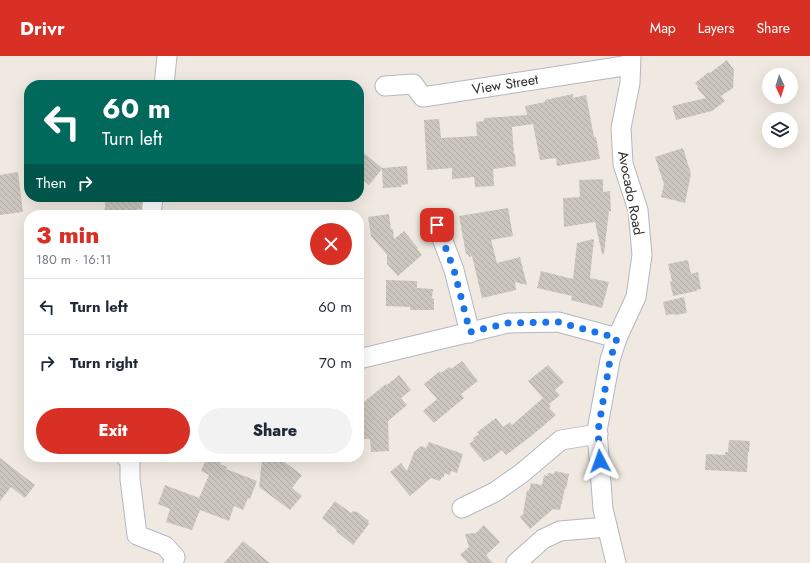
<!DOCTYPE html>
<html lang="en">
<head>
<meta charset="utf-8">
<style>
  :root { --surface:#fff; --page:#f2f2f3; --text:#1f2937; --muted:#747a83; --line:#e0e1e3; --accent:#d93025 }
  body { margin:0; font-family:Jost,sans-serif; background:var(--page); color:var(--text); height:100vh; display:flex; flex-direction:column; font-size:15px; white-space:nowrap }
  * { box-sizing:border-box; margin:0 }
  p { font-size:13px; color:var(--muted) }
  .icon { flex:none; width:22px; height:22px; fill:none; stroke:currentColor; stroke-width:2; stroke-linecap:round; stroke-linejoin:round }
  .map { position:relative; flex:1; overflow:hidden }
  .sheet { position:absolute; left:24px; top:154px; width:340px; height:252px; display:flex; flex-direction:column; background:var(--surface); border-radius:16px; box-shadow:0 4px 16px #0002 }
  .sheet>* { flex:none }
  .top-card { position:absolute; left:24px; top:24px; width:340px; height:122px; border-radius:16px; box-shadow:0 4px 16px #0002; background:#00695c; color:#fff; overflow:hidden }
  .needle { width:26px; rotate:176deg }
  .controls { position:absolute; left:762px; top:12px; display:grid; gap:8px }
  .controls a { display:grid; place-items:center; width:36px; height:36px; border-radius:50%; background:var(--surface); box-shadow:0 4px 16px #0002; font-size:20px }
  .pin { position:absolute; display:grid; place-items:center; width:34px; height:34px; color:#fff; margin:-17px; border-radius:8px; box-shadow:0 2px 6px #0006 }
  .me { position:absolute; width:44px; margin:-22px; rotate:356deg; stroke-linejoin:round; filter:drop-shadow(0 0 3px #0008) }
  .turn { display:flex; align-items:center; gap:14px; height:84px; padding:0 12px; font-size:18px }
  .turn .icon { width:52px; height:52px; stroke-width:2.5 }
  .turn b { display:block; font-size:28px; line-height:34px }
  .then { display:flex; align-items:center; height:38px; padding:0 12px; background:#0003; gap:8px; font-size:15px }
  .round { display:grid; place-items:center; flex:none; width:42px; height:42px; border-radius:21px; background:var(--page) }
  .head { display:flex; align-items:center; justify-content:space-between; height:68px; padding:0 12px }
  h1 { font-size:24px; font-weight:800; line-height:30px; color:var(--accent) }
  .action { display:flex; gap:8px; margin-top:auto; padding:8px 12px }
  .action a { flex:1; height:46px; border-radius:24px; background:var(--accent); color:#fff; font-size:16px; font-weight:800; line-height:46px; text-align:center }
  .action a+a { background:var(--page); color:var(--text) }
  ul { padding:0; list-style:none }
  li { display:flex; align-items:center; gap:12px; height:56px; padding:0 12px; border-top:1px solid var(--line) }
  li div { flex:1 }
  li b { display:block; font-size:15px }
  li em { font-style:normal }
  header { display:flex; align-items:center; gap:24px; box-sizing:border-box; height:56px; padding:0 20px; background:var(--accent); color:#fff }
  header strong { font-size:19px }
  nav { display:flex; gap:22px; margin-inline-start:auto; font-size:14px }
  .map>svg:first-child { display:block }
</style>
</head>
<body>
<header>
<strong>Drivr</strong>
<nav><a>Map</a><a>Layers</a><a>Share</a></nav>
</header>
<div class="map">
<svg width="810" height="507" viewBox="0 0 810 507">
  <defs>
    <pattern id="building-back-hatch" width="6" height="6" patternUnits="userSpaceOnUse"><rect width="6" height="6" fill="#cbc7bf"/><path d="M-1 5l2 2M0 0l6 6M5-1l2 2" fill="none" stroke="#afaba4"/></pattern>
  </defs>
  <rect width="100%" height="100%" fill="#efe9e1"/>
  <g fill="url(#building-back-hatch)">
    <polygon points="727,4 734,14 733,32 721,40 725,45 712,55 676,64 672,50 706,42 697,32 698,31 695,27 709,16 710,17"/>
    <polygon points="573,38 573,42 586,39 594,81 596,81 600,103 557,110 556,102 540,104 533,68 512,71 514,98 515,98 516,110 493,113 494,130 475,131 474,121 452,123 452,112 427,114 424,64 439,63 441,82 477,80 476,66 484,65 484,62 527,59 525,50 545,46 545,44"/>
    <polygon points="683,92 691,118 685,147 661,141 664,128 655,101"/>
    <polygon points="359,93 382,112 407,110 408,128 401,129 401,131 383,132 382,113 369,129 359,121"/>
    <polygon points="18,116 23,156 0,159 0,119"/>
    <polygon points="603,123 603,136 610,135 611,155 609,155 604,198 602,198 595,166 564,171 563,142 580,141 579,124"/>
    <polygon points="106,141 142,141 141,153 138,153 137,159 104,159"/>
    <polygon points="508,152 513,180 491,184 497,207 520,201 527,229 515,226 516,234 482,242 472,200 469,201 468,198 466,198 459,160"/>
    <polygon points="389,158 391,173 393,173 394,183 404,175 418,192 417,193 422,199 398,220 387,208 387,199 371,180 368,161"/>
    <polygon points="594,183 590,222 609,226 602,252 571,244 572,240 537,232 541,215 573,223 577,187"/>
    <polygon points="688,204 691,218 698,216 701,233 696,234 697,235 673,240 670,226 672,225 668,208"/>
    <polygon points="386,224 417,225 417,232 433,233 432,242 434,243 434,254 410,254 410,251 386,250"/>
    <polygon points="684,241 687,257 674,259 674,258 666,259 663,246"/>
    <polygon points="462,305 478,325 461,338 464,342 434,367 423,355 437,343 424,328 440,315 441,317 449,311 451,313"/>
    <polygon points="548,309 564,326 555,334 560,339 549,348 551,350 549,352 556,359 530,381 506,399 502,394 489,404 489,403 484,406 469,388 474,384 473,382 479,378 477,376 496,362 503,371 510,366 512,369 543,342 528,325"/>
    <polygon points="399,319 411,334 401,342 407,349 388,365 389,395 371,396 370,383 359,383 359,350 386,328 387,329"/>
    <polygon points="729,384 750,385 749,396 748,396 747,416 705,414 706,398 725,399 725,396 728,396"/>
    <polygon points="429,386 463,398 457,417 451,415 450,419 445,417 443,422 442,421 440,425 431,422 410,440 390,416 401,407 407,415 414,396 421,390 426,392"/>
    <polygon points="207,401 223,401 220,408 227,411 226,413 257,425 250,443 248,442 243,454 234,450 229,465 200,454 192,474 166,466 170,453 158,448 165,429 199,442 209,419 201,415"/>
    <polygon points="0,402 35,429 25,442 11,431 0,445"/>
    <polygon points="262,403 283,405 302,419 292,432 302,440 290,454 259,431"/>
    <polygon points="555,415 569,418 566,433 565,432 560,454 553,453 530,473 520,461 524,457 523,457 527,434 529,435 531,427 542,429 544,419 547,420 548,417 554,418"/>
    <polygon points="335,445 351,457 353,455 355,456 356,455 369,465 368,466 369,468 353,489 336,475 337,474 322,462"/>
    <polygon points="484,469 500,486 486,499 493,507 468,507 460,499 469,491 465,478 476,477"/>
    <polygon points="243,485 270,507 224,507"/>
  </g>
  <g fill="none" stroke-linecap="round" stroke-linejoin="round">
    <defs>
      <g id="minor">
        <polyline points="164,29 167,0"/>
        <polyline points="385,30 413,28 423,41 630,9"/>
        <polyline points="151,159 153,141"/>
        <polyline points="437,169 454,214 470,277"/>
        <polyline points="359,303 508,267 558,266 617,282"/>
        <polyline points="126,401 130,404 130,423 137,479 165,490 175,501 173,507"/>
        <polyline points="462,452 495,436 522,417 561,384 598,378"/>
        <polyline points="516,507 543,483 560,475 607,471"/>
        <polyline points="616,507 603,453 597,375 610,304 617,282 636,241 642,199 638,154 623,108 621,72 630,27 631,0"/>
      </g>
    </defs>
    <use href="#minor" stroke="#b4b7c1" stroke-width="21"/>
    <use href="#minor" stroke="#fff" stroke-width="19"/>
  </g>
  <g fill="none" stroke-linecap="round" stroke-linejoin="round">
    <polyline stroke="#1a73e8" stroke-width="7" stroke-dasharray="0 12.6" points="437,169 454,214 470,276 508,267 558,266 617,282 610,304 598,375 600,405"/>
  </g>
  <g text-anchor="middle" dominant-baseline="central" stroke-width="3.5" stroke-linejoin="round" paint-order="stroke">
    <g font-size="14" fill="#2e2e2e" stroke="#fff">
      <text transform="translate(505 28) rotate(-9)">View Street</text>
      <text transform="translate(631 137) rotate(79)">Avocado Road</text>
    </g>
  </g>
</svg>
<div class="controls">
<a><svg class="needle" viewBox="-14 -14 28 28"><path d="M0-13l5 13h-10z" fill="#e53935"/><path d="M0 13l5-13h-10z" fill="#747a83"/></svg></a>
<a><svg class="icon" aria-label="layers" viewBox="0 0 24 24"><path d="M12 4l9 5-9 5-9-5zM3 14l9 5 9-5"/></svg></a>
</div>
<div class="pin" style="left:437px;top:169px;background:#d93025"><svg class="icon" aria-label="arrive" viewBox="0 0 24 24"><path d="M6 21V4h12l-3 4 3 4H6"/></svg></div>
<svg class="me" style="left:600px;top:405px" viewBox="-20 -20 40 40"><path d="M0-17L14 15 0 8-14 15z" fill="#1a73e8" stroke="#fff" stroke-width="4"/></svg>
<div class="top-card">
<div class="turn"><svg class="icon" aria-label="left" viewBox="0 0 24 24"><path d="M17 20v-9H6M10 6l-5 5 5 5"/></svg><div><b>60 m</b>Turn left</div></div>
<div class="then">Then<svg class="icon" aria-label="right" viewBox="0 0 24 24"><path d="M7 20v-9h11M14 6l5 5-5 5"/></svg></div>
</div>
<section class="sheet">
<div class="head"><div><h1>3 min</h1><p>180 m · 16:11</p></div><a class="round" style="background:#d93025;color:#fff"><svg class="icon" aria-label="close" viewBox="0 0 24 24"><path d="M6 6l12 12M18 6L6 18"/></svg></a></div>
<ul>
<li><svg class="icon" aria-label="left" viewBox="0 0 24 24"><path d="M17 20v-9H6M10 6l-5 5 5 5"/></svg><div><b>Turn left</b></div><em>60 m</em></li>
<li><svg class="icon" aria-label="right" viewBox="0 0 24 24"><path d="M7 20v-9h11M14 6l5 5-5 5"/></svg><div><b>Turn right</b></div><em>70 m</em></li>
</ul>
<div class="action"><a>Exit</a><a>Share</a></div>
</section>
</div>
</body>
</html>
